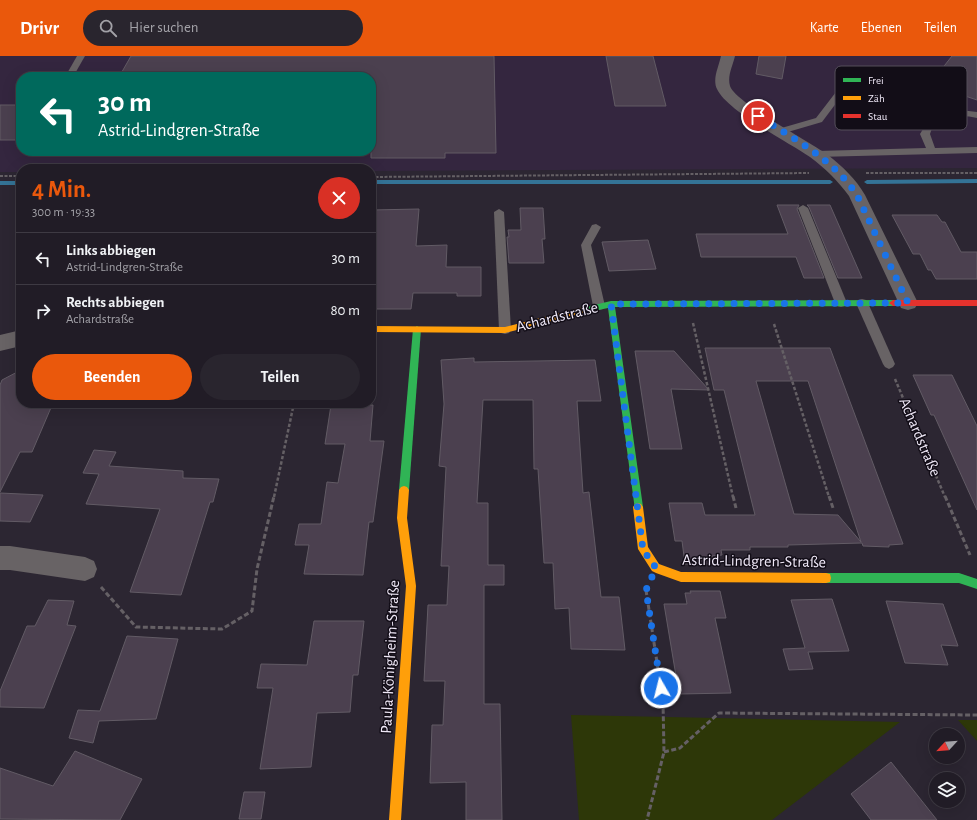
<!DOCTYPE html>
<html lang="de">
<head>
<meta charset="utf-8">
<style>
  :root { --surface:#211c26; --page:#29252e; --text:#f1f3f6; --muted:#a2a1a7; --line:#3e3a43; --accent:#ea580c }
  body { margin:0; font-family:"Alegreya Sans",sans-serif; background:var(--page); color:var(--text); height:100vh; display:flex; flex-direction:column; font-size:15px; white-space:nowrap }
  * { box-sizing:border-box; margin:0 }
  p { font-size:13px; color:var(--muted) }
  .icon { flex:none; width:22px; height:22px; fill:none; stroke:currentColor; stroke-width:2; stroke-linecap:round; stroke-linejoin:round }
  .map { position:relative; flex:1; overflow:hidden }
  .side { position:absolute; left:16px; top:108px; width:360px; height:244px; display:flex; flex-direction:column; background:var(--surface); border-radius:16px; box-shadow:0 4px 16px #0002,0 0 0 1px var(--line) }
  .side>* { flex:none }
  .hud { position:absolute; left:16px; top:16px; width:360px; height:84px; border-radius:16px; box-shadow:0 4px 16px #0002,0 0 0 1px var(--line); background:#00695c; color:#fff; overflow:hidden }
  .needle { width:26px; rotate:244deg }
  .controls { position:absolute; left:929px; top:672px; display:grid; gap:8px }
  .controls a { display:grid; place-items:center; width:36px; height:36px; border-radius:50%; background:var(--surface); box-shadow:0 4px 16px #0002,0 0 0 1px var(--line); font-size:20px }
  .pin { position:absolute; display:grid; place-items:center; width:34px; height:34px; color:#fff; margin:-17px; border:2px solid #fff; border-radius:50%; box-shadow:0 1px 4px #0007 }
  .me { position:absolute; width:44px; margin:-22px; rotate:352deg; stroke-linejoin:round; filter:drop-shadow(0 0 3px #0008) }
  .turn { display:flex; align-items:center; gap:14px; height:84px; padding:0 16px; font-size:18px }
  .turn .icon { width:52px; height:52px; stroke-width:2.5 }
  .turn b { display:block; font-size:28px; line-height:34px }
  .round { display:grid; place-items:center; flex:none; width:42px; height:42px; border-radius:21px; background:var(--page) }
  .head { display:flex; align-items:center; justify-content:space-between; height:68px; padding:0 16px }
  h1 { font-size:24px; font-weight:600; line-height:30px; color:var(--accent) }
  .primary-button { display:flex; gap:8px; margin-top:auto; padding:8px 16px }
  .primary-button a { flex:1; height:46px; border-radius:24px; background:var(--accent); color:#fff; font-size:16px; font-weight:600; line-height:46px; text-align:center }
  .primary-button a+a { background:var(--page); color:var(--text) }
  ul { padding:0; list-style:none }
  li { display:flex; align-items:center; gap:12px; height:52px; padding:0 16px; border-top:1px solid var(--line) }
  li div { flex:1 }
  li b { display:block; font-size:15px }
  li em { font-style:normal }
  header { display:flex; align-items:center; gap:24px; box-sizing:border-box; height:56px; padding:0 20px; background:var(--accent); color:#fff }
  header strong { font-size:19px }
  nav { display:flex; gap:22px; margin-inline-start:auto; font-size:14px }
  .search { width:280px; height:36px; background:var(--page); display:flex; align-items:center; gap:10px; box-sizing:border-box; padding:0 14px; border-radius:22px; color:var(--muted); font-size:15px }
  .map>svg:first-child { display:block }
</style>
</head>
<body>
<header>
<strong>Drivr</strong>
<div class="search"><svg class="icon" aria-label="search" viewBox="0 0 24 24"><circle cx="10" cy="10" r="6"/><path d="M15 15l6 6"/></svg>Hier suchen</div>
<nav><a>Karte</a><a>Ebenen</a><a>Teilen</a></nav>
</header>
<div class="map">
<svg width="977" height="764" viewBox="0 0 977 764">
  <rect width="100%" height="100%" fill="#2c2632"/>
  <path fill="#34263f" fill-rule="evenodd" d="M0,0H977V112L371,115V113H21V116H0ZM21,21H371V95H21Z"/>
  <g fill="#2d3708">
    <polygon points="571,659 900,666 772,764 579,764"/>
    <polygon points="958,664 977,664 977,685"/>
  </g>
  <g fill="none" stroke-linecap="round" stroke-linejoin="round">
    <g fill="#347396" fill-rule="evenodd">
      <polygon points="977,123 977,127 867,128 864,126 867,124"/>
      <polygon points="371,124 830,124 833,126 830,128 371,128"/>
      <rect x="0" y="125" width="21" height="4"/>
    </g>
  </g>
  <g fill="#4b404f" stroke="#625b65" fill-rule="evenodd">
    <polygon points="131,0 494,0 496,97 445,97 445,102 371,102 371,21 119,21"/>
    <polygon points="606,0 653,0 666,50 615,50"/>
    <polygon points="759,0 786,0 782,23 756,18"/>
    <polygon points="952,0 977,0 977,44 930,28"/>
    <rect x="0" y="49" width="21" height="35"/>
    <polygon points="777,149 799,149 797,153 824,222 804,222 796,201 701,201 696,178 788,178"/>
    <polygon points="807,149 830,149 862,222 838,222 809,151"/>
    <polygon points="520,152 543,152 545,183 542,183 544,207 509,207 507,181 509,181 508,174 521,174"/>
    <polygon points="419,153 416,190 447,189 446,211 481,211 481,240 457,240 457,237 413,237 411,253 371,253 371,154"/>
    <polygon points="892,159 937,159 942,166 945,166 961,196 977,196 977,223 936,223 931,214 928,214 920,198 913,198"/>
    <polygon points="648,184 656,213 609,215 602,186"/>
    <path d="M705,292H830L903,488L889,489V491L863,490L862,487L788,489V491H750V494H721L722,499L712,500L714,508H685L682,485H675L669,447H702L705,459H755L724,334H714ZM756,325H808L861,486L838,459L794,458Z"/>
    <polygon points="635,295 674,295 709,334 671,333 682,393 650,393"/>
    <polygon points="474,302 474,306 595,304 601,345 577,345 583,437 589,436 601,541 619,541 625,594 571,593 569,552 555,553 553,507 544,507 538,413 534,413 533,344 483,344 477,447 488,447 488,509 504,509 504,529 484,529 484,648 500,648 502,764 466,764 466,726 430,727 432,669 443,669 445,625 424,625 428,549 447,549 449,510 441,510 446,411 439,410 444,348 441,304"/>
    <polygon points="21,314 21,347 53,347 32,396 20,396 0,436 0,329 2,324"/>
    <polygon points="913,319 952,319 977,370 977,454 934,359 931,359"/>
    <polygon points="331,349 373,349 370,385 384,385 373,466 369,466 363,519 304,518 309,489 295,489 299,468 321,468 327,426 338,427 345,388 325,388"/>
    <polygon points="94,394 116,396 109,410 183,415 183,422 219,423 213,446 210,446 181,539 130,536 160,453 86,448 99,418 83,417"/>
    <polygon points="0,437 43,439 30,466 0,465"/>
    <polygon points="690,535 720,535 726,562 715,562 731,637 679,638 664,548 687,548 685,537 691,537"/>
    <polygon points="832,543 849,595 808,596 813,613 789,614 783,593 805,592 791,544"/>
    <polygon points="48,544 74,545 67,569 76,570 44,652 0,651 0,635 27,570 35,570"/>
    <polygon points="886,545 943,548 958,590 941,589 948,609 905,607"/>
    <polygon points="314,565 364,565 358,619 353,619 350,656 317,657 311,711 260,713 273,632 257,632 261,608 307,609"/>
    <polygon points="127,580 178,583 156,663 99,665 93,687 69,682 78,654 100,655"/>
    <polygon points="75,695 142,723 120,764 0,763 0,712 53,730"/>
    <polygon points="891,706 937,764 871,764 851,738"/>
    <polygon points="244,736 265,736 261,763 239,763"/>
  </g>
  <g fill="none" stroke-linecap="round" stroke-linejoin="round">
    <g stroke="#656065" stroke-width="2" stroke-dasharray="3 1.5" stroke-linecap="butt">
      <polyline points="866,117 977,117"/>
      <polyline points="0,120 21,120"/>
      <polyline points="371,121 809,117"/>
    </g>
    <g stroke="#656065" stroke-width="2.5" stroke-dasharray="3.5 2" stroke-linecap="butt">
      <polyline points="693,267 733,441"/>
      <polyline points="774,268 829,441"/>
      <polyline points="895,323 945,441"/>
      <polyline points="274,441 294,347"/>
    </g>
    <g stroke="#656065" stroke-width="3" stroke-dasharray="5 2.5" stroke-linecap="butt">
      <polyline points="733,440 736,452"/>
      <polyline points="829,440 833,452"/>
      <polyline points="945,440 970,499"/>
      <polyline points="101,531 136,571 222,573 252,555 257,513 274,440"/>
      <polyline points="646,534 663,646 664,696 647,764"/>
      <polyline points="664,696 680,692 719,657 977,659"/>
    </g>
    <g fill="#686365" fill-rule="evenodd">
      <polygon points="77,0 85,0 73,21 65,21"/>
      <polygon points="839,35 843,38 822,66 781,78 776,75 778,73 816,62 836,36"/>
      <path d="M960,54L977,56V62C965,59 943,58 934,69C932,72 931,75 930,78L935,92L977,91V97L817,101L812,98L817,95L926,92L920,78C931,59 939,57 960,54Z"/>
      <polygon points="803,149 808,152 847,247 845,250 841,251 837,250 835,247 798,152"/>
      <polygon points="499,153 504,156 511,274 509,277 505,278 501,277 499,274 494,156"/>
      <polygon points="596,168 601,171 591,189 605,250 603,253 599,254 595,253 593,250 581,189 592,169"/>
      <polygon points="862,243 866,244 868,247 895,308 893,311 889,313 885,311 883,308 856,247 858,244"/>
    </g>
    <g fill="#686365" fill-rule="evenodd">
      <path d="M721,0H735C733,9 727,20 730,30C735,46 810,86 828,99C842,110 856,123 865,139L918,247L915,252L908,254L901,252L849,140C838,125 825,112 810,101C788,86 727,55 717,33C712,23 719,10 721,0Z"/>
      <polygon points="21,274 21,290 0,295 0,279"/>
      <polygon points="0,490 10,490 85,501 94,505 97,513 94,521 85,525 10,514 0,514"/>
    </g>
    <g fill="#30b455" fill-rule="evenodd">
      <polygon points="893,244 897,247 893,250 615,251 643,451 641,454 638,455 635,454 608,252 584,257 580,254 581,252 611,245"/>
      <polygon points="417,270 421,273 409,434 407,437 404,438 401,437 399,434 413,273"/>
      <polygon points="826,517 959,517 977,523 977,533 959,527 826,527 822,526 821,522 822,518"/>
    </g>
    <g fill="#ff9f0a" fill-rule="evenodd">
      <polygon points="584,251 588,254 587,256 505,277 371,276 371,270 505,271"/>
      <polygon points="404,430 407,431 409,434 407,462 416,530 401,764 389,764 406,530 397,462 399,434 401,431"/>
      <polygon points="638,447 641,448 643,451 648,491 659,508 681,516 826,517 830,518 831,522 830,526 826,527 681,526 656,517 652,515 638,493 633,451 635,448"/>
    </g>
    <polygon fill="#e5322d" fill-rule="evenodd" points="893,244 977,244 977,250 893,250 889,247"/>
  </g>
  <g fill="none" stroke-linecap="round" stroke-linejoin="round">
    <path stroke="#1a73e8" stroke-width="7" stroke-dasharray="0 12.6" d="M661,632L646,534L656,512L643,494L611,248L908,247L857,139C833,103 794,83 758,60"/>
  </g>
  <g text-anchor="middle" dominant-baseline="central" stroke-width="3" stroke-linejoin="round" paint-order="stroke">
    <g font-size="16" fill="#efe8f7" stroke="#120d17">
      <text transform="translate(557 261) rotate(-14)">Achardstraße</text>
      <text transform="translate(920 381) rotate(67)">Achardstraße</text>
      <text transform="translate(754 505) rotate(1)">Astrid-Lindgren-Straße</text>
      <text transform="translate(390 601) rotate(-87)">Paula-Königheim-Straße</text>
    </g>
  </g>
  <rect x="835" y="10" width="132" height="64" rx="6" fill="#120d17" stroke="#544f5a" stroke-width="1"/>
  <rect x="843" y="22" width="18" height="4" fill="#30b455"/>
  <rect x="843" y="40" width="18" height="4" fill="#ff9f0a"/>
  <rect x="843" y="58" width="18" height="4" fill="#e5322d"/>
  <g font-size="11" fill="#efe8f7">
    <text x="868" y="28">Frei</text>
    <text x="868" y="46">Zäh</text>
    <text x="868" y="64">Stau</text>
  </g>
</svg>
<div class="controls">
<a><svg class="needle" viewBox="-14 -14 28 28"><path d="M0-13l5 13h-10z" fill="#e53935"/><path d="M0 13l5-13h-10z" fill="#a2a1a7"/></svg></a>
<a><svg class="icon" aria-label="layers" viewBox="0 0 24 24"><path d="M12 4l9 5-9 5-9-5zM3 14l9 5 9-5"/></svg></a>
</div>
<div class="pin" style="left:758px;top:60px;background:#d93025"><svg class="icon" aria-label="arrive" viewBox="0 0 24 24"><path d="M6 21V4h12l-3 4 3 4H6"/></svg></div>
<svg class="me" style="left:661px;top:632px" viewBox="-20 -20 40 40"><circle r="17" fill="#1a73e8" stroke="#fff" stroke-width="3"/><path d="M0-11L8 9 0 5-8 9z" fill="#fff"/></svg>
<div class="hud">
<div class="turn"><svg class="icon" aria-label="left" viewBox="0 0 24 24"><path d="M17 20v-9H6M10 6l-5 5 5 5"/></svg><div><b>30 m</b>Astrid-Lindgren-Straße</div></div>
</div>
<section class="side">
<div class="head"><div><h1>4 Min.</h1><p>300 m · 19:33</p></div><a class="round" style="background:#d93025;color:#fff"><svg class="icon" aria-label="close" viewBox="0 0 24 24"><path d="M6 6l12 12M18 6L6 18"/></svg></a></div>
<ul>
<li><svg class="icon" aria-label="left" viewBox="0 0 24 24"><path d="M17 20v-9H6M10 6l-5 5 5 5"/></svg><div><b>Links abbiegen</b><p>Astrid-Lindgren-Straße</p></div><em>30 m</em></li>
<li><svg class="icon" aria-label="right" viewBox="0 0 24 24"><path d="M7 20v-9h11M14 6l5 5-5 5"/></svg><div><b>Rechts abbiegen</b><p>Achardstraße</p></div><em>80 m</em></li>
</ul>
<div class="primary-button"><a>Beenden</a><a>Teilen</a></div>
</section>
</div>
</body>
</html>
